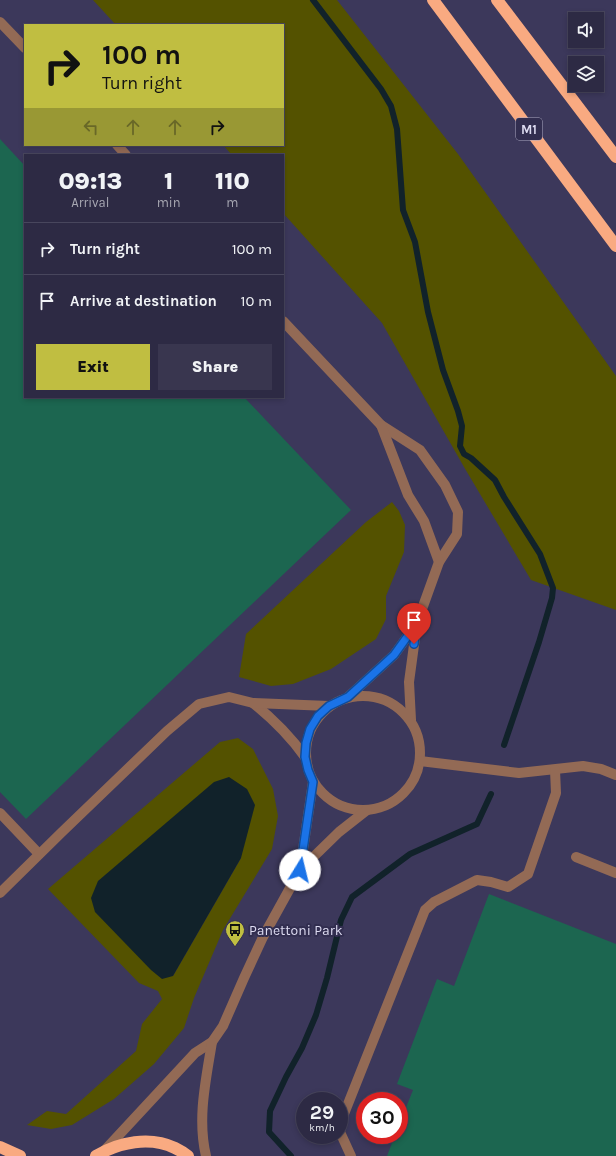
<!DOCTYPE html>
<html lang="en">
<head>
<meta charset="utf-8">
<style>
  :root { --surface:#2d2a44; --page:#39364f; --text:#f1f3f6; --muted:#a7a7b2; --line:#48465d; --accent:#c0be41 }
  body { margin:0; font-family:Karla,sans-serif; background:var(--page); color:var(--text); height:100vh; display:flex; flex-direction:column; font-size:15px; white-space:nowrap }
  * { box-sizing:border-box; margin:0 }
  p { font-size:13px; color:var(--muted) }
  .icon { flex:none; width:22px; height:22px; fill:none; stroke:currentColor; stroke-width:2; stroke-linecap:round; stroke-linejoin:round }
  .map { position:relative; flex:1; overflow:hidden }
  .side { position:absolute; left:24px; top:154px; width:260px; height:244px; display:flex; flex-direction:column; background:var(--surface); border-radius:0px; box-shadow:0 2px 6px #0003,0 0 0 1px var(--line) }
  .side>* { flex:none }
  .hud { position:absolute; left:24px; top:24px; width:260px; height:122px; border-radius:0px; box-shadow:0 2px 6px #0003,0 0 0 1px var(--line); background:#c0be41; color:#111; overflow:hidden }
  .buttons { position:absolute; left:568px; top:12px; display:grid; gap:8px }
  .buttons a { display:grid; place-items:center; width:36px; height:36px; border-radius:0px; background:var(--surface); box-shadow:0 2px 6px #0003,0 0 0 1px var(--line); font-size:20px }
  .speed { position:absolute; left:296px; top:1092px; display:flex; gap:8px; font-size:20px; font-weight:700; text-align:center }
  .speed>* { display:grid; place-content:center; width:52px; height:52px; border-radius:50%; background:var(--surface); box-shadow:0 2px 6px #0003,0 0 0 1px var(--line); line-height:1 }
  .speed small { font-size:10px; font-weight:400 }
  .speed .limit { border:6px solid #d22; background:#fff; color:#111 }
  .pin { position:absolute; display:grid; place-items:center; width:34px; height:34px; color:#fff; margin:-41px -17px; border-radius:50% 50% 50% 0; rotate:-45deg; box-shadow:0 0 4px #0007 }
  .pin .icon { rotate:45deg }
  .me { position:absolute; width:44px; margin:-22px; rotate:9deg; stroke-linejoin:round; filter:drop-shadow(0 0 3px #0008) }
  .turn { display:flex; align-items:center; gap:14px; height:84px; padding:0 12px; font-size:18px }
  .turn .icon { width:52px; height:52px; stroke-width:2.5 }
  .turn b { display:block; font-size:28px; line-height:34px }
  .lanes { display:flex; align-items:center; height:38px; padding:0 12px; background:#0003; justify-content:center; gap:20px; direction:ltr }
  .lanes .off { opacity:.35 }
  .eta { display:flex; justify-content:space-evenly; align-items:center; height:68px; text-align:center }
  .eta b { font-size:24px; font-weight:800; line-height:28px }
  .cta { display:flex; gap:8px; margin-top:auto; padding:8px 12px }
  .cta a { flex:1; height:46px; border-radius:0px; background:var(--accent); color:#111; font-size:16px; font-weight:800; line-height:46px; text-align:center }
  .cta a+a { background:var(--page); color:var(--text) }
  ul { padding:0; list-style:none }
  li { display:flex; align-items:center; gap:12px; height:52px; padding:0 12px; border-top:1px solid var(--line) }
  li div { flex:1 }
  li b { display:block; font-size:15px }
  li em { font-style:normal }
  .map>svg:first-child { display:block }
</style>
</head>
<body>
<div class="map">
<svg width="616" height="1156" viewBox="0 0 616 1156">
  <rect width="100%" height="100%" fill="#3c385b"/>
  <g fill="#545200" fill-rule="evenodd">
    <polygon points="93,0 337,0 458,154 616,376 616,610 531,580 464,467 382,323 283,213 283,155 232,155 223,145 283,145 283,25 116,25"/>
    <polygon points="392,502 399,511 405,525 404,552 386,596 386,619 376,639 331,669 293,684 271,686 239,677 246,634 366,522"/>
    <path d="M238,738L253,749L273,789L278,816L272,849L223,930L194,998L184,1028L154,1064L114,1099L72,1125L51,1129L27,1125L47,1111L66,1114L136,1051L142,1024L162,999L158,991L139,983L48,889L220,742ZM241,858L173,976L98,881Z"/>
  </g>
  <polygon fill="#11222a" points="229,777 247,789 255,805 241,858 173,976 162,979 151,970 95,912 91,898 98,881 214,782"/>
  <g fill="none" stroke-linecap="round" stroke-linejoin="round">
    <g stroke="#11222a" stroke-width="6">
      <polyline points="313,0 381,89 391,106 397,129 403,210 415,242 428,312 443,370 458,411 462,426 460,446 464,454 471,458 495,480 504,497 540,554 553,588 552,598 539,642 504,745"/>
      <polyline points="291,1156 269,1132 270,1111 286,1077 302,1048 316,1015 327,978 341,920 352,897 410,854 477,824 491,794"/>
    </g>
  </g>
  <g fill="#1c6650">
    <polygon points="0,139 25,166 25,397 244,397 351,510 26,819 0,792"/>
    <polygon points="489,894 616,944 616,1156 387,1156 395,1135 399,1135 399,1125 413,1090 397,1084 437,979 454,986"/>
  </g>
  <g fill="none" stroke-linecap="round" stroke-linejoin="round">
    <g stroke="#936a55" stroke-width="10">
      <polyline points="0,22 25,48"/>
      <polyline points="117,145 126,155"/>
      <polyline points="283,321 381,425 420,450 445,485 458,512 457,534 439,562 417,623 409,682 411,720"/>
      <polyline points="381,425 408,495 424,521 439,562"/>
      <circle cx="363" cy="753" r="57"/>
      <polyline points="348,697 394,655 415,626"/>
      <path d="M253,703C273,719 290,736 305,757"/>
      <polyline points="420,761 519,773 583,766 601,769 616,775"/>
      <polyline points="0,813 39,854"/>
      <polyline points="576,857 616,873"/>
      <polyline points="300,870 313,782"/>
      <polyline points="0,893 62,832 167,731 199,704 229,697 253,703 329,706"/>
      <polyline points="105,1150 195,1053 212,1042 223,1026 244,978 263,937 300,870 339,832 367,810"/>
      <path d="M206,1156C197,1118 206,1080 212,1042"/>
      <polyline points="351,1156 340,1132 344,1114 425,910 434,902 477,880 491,882 508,887 528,874 556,793 555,770"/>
    </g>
    <g stroke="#f9aa81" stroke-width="12">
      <polyline points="433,0 616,246"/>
      <polyline points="497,0 616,157"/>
      <polyline points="0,1147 20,1156"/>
      <path d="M96,1156C119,1142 150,1136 175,1148C179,1150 184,1153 188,1156"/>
    </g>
  </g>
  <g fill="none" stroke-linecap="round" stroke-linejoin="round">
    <defs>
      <polyline id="route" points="300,870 313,782 308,770 305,757 306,743 310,729 318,716 329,706 348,697 394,655 417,623 414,644"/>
    </defs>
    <use href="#route" stroke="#114b97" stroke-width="10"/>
    <use href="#route" stroke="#1a73e8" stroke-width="7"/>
  </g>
  <defs>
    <symbol id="bus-pin" viewBox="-11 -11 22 30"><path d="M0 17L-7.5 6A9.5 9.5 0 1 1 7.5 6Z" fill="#c0be41" stroke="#322e50"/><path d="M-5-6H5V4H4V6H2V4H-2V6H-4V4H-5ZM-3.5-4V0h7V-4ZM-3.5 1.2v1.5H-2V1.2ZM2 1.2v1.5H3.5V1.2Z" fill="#111"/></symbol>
  </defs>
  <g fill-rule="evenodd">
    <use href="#bus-pin" x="224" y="919" width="22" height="30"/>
  </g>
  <g text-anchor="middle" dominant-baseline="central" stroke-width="4" stroke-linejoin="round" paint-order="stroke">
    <rect fill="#322e50" stroke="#aaa7c1" stroke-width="1" x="516" y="118" width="26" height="22" rx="3"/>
    <g font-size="13" font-weight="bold" fill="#dddbf1">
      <text x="529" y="129">M1</text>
    </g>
    <g font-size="14" fill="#dddbf1" stroke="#322e50" text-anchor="start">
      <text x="249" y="930">Panettoni Park</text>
    </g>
  </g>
</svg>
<div class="buttons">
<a><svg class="icon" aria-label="sound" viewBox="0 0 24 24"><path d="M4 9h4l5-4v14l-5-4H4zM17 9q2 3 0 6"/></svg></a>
<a><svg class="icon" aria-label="layers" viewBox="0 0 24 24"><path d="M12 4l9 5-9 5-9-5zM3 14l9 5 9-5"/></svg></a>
</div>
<div class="speed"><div>29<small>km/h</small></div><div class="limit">30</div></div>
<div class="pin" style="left:414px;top:644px;background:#d93025"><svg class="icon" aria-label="arrive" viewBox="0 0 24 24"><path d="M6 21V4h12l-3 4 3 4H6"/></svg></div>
<svg class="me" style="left:300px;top:870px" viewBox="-20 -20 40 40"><circle r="19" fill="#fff"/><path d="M0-13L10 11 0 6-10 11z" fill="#1a73e8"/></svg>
<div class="hud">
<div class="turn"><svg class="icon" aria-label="right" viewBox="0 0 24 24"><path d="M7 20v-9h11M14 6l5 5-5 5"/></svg><div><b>100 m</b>Turn right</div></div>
<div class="lanes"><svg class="icon off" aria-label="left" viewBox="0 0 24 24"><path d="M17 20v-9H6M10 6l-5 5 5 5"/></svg><svg class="icon off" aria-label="ahead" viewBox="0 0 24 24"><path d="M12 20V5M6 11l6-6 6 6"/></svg><svg class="icon off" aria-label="ahead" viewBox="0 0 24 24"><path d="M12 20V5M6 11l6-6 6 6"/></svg><svg class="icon" aria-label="right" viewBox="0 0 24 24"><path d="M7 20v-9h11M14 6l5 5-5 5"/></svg></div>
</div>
<section class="side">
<div class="eta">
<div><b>09:13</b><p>Arrival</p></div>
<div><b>1</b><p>min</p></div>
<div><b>110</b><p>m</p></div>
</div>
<ul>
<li><svg class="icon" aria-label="right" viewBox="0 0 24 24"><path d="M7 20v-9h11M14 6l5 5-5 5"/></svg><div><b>Turn right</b></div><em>100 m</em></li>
<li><svg class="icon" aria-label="arrive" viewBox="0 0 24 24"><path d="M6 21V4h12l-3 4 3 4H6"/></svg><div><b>Arrive at destination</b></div><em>10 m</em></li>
</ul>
<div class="cta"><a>Exit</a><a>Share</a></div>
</section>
</div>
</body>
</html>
